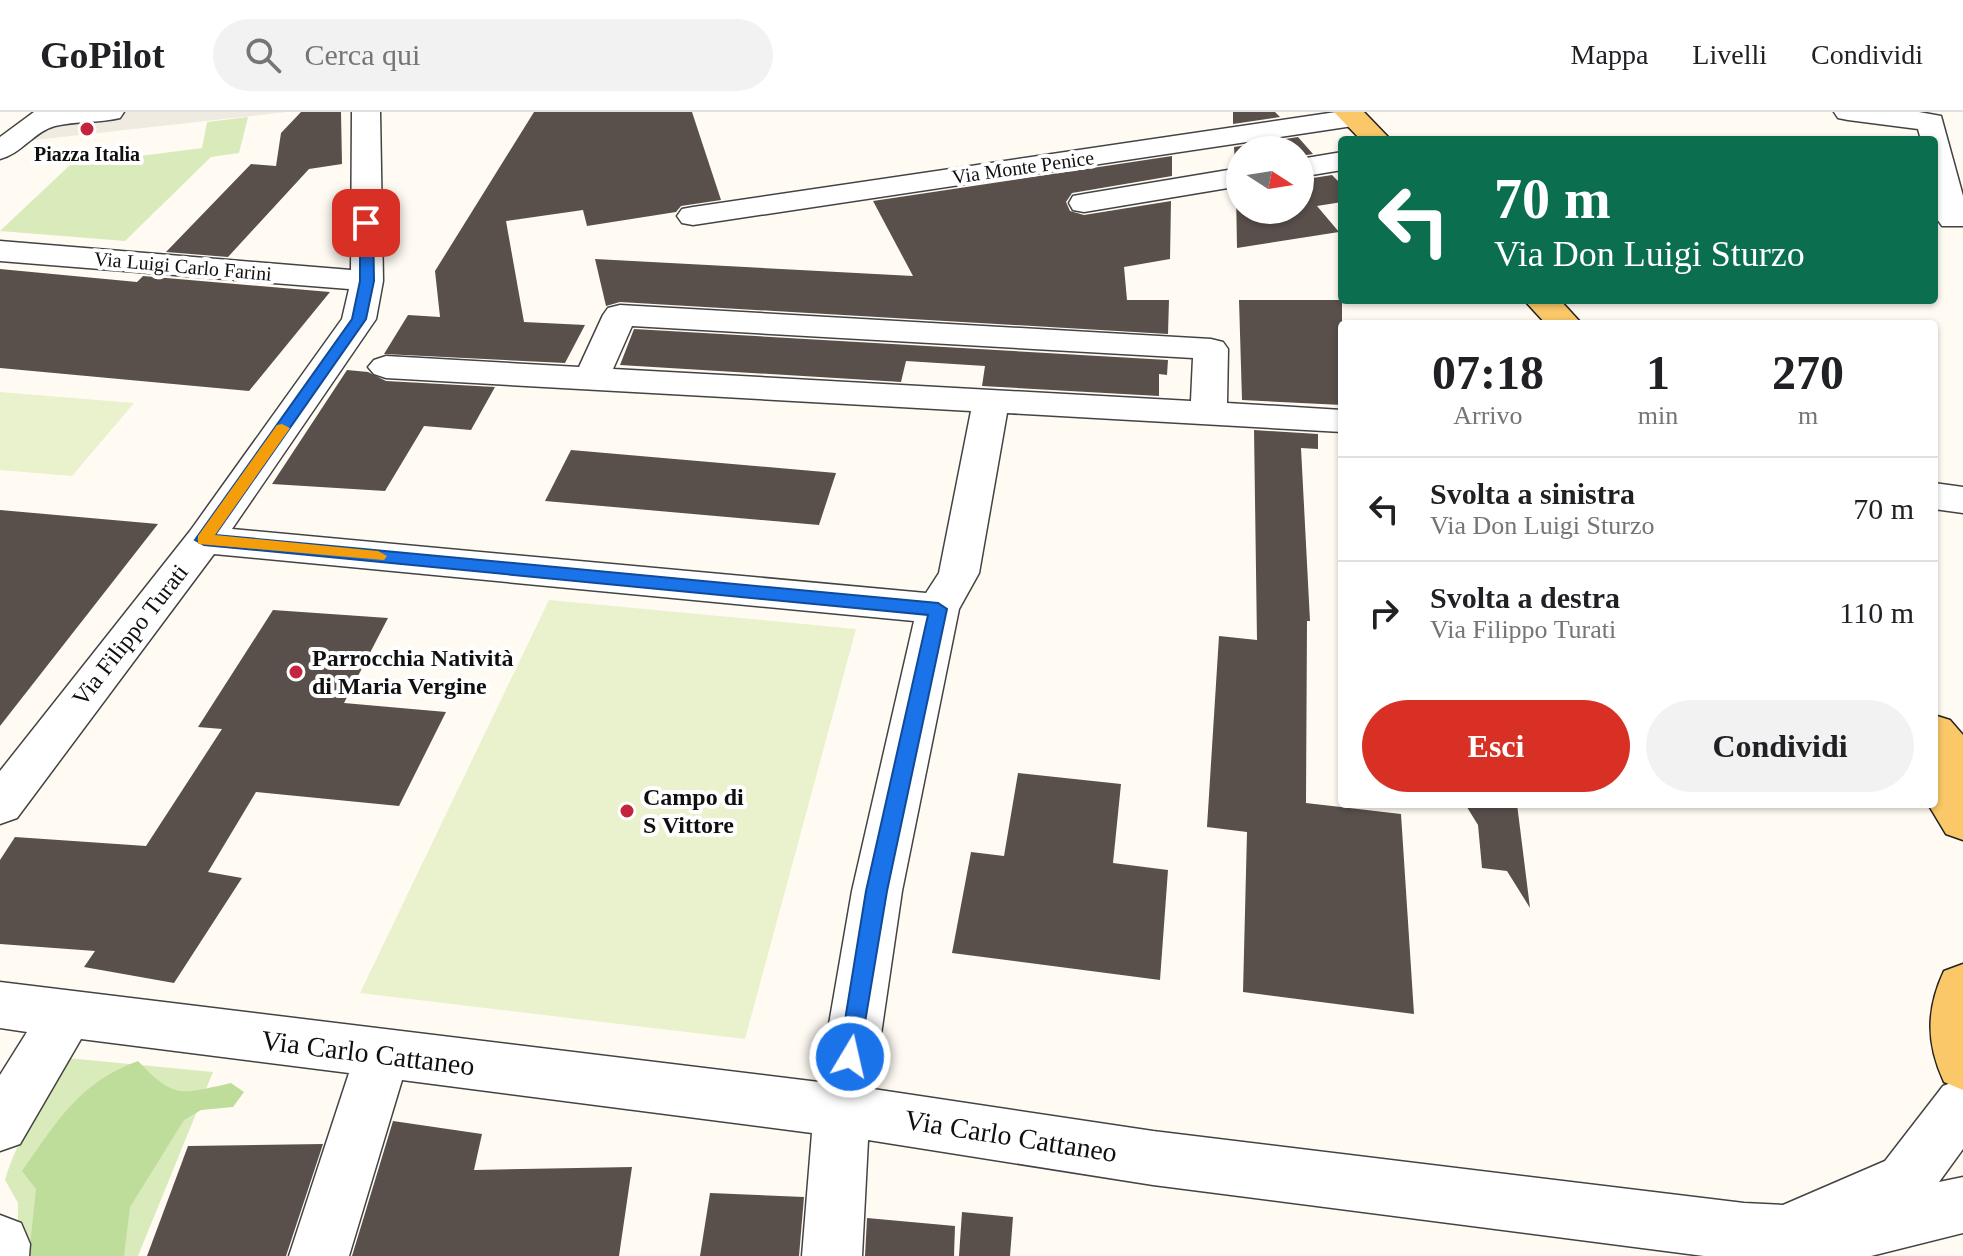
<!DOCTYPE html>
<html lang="it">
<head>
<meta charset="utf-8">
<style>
  :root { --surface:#fff; --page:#f2f2f2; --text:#202124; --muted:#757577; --line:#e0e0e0; --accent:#d93025 }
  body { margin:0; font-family:"Times New Roman",serif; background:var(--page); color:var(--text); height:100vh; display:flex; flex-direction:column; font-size:30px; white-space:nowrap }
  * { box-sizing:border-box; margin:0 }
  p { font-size:26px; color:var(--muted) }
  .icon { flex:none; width:44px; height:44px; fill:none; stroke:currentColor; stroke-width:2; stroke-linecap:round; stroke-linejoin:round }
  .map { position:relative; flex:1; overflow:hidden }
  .drawer { position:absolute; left:1338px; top:208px; width:600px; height:488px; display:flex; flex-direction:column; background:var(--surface); border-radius:8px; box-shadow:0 2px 6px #0004 }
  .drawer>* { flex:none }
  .hud { position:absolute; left:1338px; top:24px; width:600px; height:168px; border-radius:8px; box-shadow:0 2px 6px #0004; background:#0b6e4f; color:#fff; overflow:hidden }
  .needle { width:52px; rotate:102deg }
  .fabs { position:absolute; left:1226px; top:24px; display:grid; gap:16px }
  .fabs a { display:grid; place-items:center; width:88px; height:88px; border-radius:50%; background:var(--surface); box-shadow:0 2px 6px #0004; font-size:40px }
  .pin { position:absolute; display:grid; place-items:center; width:68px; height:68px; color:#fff; margin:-34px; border-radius:16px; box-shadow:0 4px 12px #0006 }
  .me { position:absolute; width:88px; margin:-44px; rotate:9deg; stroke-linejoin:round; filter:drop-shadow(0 0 6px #0008) }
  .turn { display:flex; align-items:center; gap:28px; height:168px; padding:0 24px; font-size:36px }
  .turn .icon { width:104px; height:104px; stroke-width:2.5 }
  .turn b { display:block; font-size:56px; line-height:68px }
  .eta { display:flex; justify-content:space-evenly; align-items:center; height:136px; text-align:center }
  .eta b { font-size:48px; font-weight:700; line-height:56px }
  .primary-button { display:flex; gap:16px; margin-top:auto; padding:16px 24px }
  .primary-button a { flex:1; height:92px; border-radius:48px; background:var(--accent); color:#fff; font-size:32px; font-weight:700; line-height:92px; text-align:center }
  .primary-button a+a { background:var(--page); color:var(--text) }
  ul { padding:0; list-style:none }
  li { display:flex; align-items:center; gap:24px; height:104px; padding:0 24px; border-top:2px solid var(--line) }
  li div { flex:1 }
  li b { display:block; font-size:30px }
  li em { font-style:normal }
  header { display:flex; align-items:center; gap:48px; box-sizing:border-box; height:112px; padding:0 40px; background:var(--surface); border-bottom:2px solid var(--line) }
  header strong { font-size:38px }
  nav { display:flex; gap:44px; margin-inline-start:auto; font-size:28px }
  .search { width:560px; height:72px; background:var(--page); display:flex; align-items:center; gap:20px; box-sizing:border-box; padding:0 28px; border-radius:44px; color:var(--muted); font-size:30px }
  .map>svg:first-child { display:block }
</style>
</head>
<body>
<header>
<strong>GoPilot</strong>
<div class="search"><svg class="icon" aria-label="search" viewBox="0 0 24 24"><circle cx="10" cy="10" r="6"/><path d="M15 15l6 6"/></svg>Cerca qui</div>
<nav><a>Mappa</a><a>Livelli</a><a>Condividi</a></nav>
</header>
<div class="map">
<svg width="1963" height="1144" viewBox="0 0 1963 1144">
  <rect width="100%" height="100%" fill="#fffbf3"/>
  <g fill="#d9ebbb">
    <polygon points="248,5 239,41 211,45 125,129 0,119 70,53 202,36 207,10"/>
    <path d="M67,946L213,960L138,1144H17L18,1091L5,1068C17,1025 47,986 67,946Z"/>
  </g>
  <path fill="#bedc9a" d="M138,949C174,988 182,982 231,971L244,980L233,995L201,998L184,1008L130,1095L124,1144H29L36,1077L22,1059C57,1010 78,971 138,949Z"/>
  <g fill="#e9f2cd">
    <polygon points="0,280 134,291 72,364 0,358"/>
    <polygon points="549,488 856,517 745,927 360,881"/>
  </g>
  <polygon fill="#f0ebe1" points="63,0 287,0 26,29"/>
  <g fill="#59504c">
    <polygon points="301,0 341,0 342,52 309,57 228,145 166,140 251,52 276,54 281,21"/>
    <polygon points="534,0 692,0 721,88 681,94 676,100 587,114 583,98 506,109 524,210 585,213 565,251 384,242 408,203 440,205 435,159"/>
    <polygon points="1233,0 1275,0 1280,5 1233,12"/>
    <polygon points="1298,25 1313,42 1300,44 1300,38 1240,38 1240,53 1235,54 1234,35"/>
    <polygon points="1172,44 1172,64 1072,81 1066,90 1070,99 1084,103 1171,89 1170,147 1124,155 1127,188 1169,188 1168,222 620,190 606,194 595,147 913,164 873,89"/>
    <polygon points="1332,63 1342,73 1342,90 1317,94 1339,120 1237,136 1236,78 1240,77 1240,98 1300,98 1300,68"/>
    <polygon points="0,157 137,170 143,164 330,180 249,279 0,256"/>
    <polygon points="1239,188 1342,188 1342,293 1242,288"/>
    <polygon points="634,217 1168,248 1167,263 1159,262 1159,284 982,274 985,254 906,249 901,270 620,253"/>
    <polygon points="347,258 368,260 386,269 495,275 471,318 424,314 385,379 272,372"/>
    <polygon points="1254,318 1318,322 1318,337 1301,336 1310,509 1307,509 1306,691 1401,702 1414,902 1243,880 1247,720 1207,715 1219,524 1257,528"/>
    <polygon points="571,338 836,361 819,413 545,389"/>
    <polygon points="0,398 158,412 0,614"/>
    <polygon points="273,498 388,506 344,591 446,600 399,694 256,680 208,760 242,766 174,871 84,855 95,839 0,832 0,748 15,725 146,734 222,617 198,615"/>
    <polygon points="1018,661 1121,672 1113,751 1168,758 1160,868 952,841 971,740 1004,744"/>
    <polygon points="1465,692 1517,692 1530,796 1507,759 1482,756 1478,713"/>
    <polygon points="393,1009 482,1022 474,1058 632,1055 619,1144 352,1144"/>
    <polygon points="323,1032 286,1144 147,1144 188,1034"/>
    <polygon points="710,1081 804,1085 799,1144 700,1144"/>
    <polygon points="962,1100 1013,1105 1010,1144 959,1144"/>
    <polygon points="867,1106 955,1114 954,1144 865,1144"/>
  </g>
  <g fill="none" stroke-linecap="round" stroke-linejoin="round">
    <defs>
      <g id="minor">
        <path d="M34,0H124L120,6C99,11 76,9 55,14C35,19 21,42 0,47V25Z"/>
        <path d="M352,0H380L383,169L376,207L232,417L926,481L939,461L971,299L386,266L374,262L368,255L374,248L386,244L579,255L603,203L608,196L620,193L1211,227L1223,230L1228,237L1227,291L1342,298V320L1007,301L979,461L959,497L902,779L873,977L1153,1019L1744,1091L1783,1093L1885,1049L1943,974L1963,966V1037L1939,1070L1963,1065V1121L1871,1144H1704L1153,1073L868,1028L862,1144H802L812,1021L402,968L349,1144H289L349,961L81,927L20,1032L0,1039V963L27,920L0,916V870L819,970L852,779L914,509L214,442L17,706L0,712V659L190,419L342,207L349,177L0,149V129L351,158ZM632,214L1193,246L1191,289L613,257Z"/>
        <polygon points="1336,0 1363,0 1367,6 1363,12 1353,14 693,113 682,111 677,104 682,97 693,95"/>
        <polygon points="1834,0 1919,0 1941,4 1963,84 1963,114 1942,114 1937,107 1934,28 1921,28 1918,17 1848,8 1838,6"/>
        <polygon points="1342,40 1342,58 1300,65 1300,47"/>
        <polygon points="1240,56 1240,74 1084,100 1073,98 1069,91 1073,84 1084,82"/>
        <polygon points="1934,371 1963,375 1963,401 1934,397"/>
        <polygon points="0,1103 21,1111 30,1132 29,1144 0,1144"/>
      </g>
      <g id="major">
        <polygon points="1334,0 1364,0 1391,28 1361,28"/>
        <polygon points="1524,188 1560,188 1582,212 1546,212"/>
        <polygon points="1934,603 1950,608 1963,623 1963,728 1946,722 1928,692 1934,692"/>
        <path d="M1963,852V978L1944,970C1926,931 1926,898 1944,859Z"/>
      </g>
    </defs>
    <use href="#minor" stroke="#434343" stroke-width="3"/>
    <use href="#major" stroke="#212121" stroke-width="3"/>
    <use href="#minor" fill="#fff" fill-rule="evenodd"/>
    <use href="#major" fill="#fac868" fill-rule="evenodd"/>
  </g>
  <polygon fill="#1a73e8" stroke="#114b97" stroke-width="2" points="366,107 373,111 374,169 366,207 215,423 938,491 947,497 887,779 858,952 850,955 842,952 839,945 866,779 928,503 204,433 195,428 352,207 360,169 360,111"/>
  <polygon fill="#f59e0b" points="282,312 290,316 215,423 378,439 387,444 384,448 198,432 198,424 277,313"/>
  <g fill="#c3253c" stroke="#fff" stroke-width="3">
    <circle cx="87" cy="17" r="8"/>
    <circle cx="296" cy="560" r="8"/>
    <circle cx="627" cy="699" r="8"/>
  </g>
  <g text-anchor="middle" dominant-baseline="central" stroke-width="8" stroke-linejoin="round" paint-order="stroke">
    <g font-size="20" font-weight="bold" fill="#101010" stroke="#fff">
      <text x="87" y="42">Piazza Italia</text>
    </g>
    <g font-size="20" fill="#101010" stroke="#fff">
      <text transform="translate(1023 55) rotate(-8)">Via Monte Penice</text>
      <text transform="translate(183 154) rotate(5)">Via Luigi Carlo Farini</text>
    </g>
    <g font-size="24" fill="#101010" stroke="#fff">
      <text transform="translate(130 523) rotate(-52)">Via Filippo Turati</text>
    </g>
    <g font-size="24" font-weight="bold" fill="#101010" stroke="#fff" text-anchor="start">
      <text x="312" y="546">Parrocchia Natività<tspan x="312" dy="28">di Maria Vergine</tspan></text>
      <text x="643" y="685">Campo di<tspan x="643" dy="28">S Vittore</tspan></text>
    </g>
    <g font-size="28" fill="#101010" stroke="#fff">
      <text transform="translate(368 941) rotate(7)">Via Carlo Cattaneo</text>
      <text transform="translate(1011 1024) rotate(9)">Via Carlo Cattaneo</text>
    </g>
  </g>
</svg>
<div class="fabs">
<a><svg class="needle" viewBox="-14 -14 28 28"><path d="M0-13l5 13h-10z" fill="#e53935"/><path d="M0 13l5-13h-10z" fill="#757577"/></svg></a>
</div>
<div class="pin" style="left:366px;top:111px;background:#d93025"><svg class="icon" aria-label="arrive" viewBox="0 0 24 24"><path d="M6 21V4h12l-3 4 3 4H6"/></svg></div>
<svg class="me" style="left:850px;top:945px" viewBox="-20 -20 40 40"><circle r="17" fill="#1a73e8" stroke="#fff" stroke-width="3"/><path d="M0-11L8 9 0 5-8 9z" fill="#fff"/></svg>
<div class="hud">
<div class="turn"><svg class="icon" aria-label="left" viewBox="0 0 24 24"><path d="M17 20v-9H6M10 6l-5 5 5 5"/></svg><div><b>70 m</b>Via Don Luigi Sturzo</div></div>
</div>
<section class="drawer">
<div class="eta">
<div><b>07:18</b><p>Arrivo</p></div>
<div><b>1</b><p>min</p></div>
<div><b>270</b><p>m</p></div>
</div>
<ul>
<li><svg class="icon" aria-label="left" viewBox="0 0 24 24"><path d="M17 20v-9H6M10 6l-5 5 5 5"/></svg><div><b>Svolta a sinistra</b><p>Via Don Luigi Sturzo</p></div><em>70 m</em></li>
<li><svg class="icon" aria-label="right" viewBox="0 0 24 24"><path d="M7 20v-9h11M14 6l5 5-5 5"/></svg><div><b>Svolta a destra</b><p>Via Filippo Turati</p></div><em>110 m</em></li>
</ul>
<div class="primary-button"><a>Esci</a><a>Condividi</a></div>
</section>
</div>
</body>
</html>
